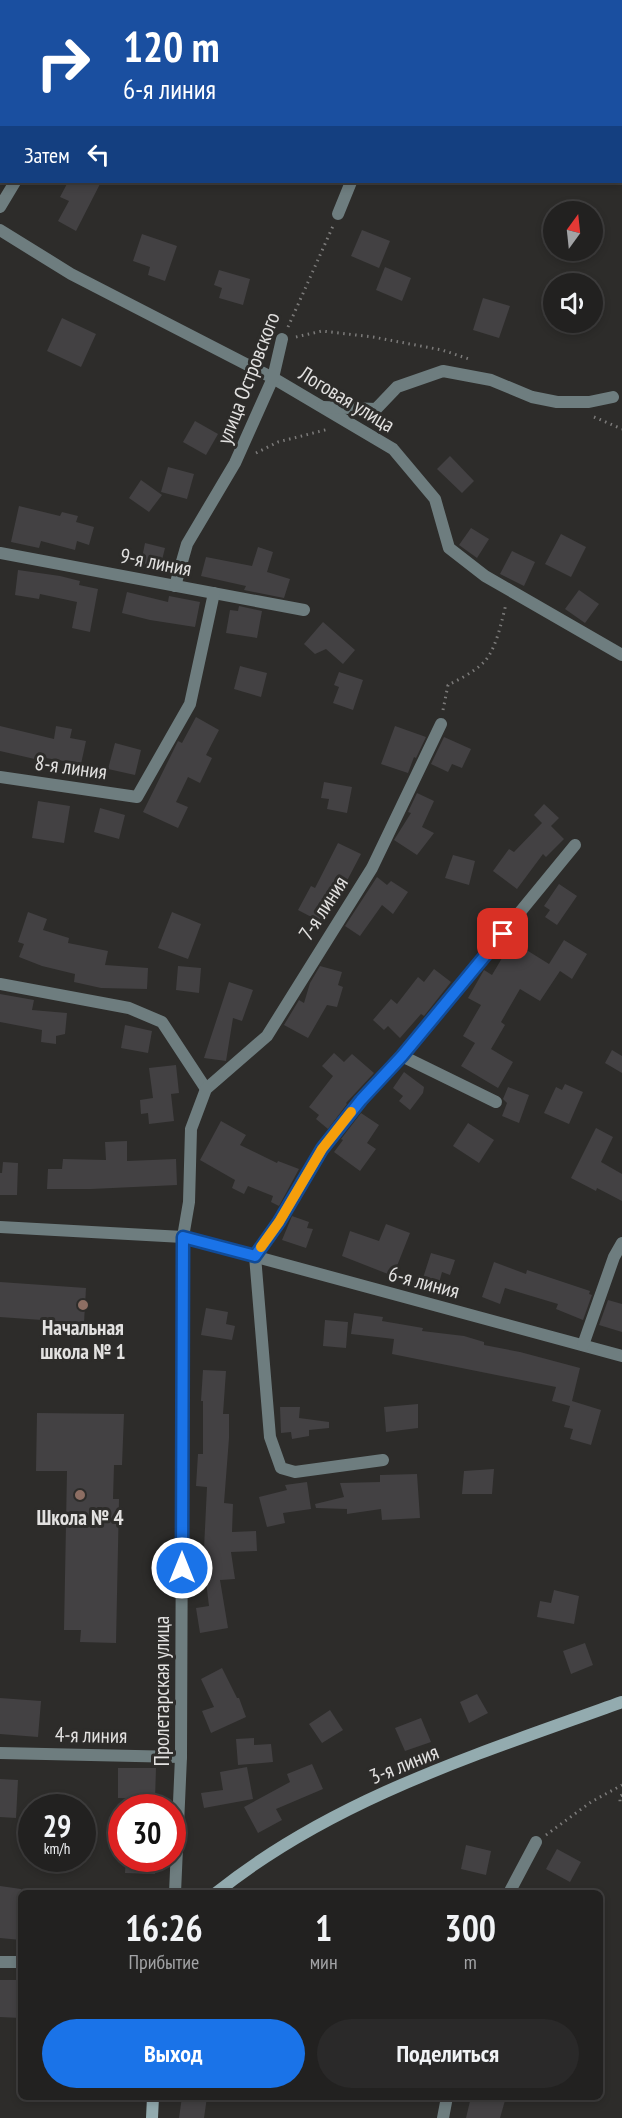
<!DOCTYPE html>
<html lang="ru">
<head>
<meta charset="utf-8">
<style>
  :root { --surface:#222120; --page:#2a2929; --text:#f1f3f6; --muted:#a2a3a5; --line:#3f3e3e; --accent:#1a73e8 }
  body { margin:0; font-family:"PT Sans Narrow",sans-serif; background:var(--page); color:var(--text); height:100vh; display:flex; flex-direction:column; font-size:22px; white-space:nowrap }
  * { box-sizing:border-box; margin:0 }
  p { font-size:20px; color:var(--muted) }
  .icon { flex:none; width:33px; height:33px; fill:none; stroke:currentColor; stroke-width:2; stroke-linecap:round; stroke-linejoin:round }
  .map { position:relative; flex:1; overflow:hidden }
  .drawer { position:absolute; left:18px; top:1890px; width:585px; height:210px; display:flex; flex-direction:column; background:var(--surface); border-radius:9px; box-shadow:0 3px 9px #0003,0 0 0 2px var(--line) }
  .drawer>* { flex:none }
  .hud { position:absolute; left:0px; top:0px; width:622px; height:183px; box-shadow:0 3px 9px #0003,0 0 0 2px var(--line); background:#1a4fa0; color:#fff; overflow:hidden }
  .needle { width:39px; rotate:15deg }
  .tools { position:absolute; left:543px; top:201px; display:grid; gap:12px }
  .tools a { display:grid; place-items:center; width:60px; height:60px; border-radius:50%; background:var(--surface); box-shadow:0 3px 9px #0003,0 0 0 2px var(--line); font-size:30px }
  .speed { position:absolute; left:18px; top:1794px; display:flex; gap:12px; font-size:30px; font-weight:700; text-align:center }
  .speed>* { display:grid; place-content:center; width:78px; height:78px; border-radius:50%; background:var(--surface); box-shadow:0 3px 9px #0003,0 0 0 2px var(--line); line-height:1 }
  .speed small { font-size:15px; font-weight:400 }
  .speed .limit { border:9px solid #d22; background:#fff; color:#111 }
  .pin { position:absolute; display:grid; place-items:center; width:51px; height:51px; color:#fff; margin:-26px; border-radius:12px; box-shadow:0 3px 9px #0006 }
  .me { position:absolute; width:66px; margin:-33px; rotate:0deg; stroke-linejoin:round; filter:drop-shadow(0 0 4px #0008) }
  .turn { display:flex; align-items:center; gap:21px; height:126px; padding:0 24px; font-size:27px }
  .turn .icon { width:78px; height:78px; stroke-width:2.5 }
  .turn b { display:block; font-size:42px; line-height:51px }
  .then { display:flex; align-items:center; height:57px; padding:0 24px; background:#0003; gap:12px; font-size:22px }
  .eta { display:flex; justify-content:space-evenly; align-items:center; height:102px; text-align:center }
  .eta b { font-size:36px; font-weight:800; line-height:42px }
  .primary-button { display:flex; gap:12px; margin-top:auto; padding:12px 24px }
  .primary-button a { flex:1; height:69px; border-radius:36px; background:var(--accent); color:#fff; font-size:24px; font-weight:800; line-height:69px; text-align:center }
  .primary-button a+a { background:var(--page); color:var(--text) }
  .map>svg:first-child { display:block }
</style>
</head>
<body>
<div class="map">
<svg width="622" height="2118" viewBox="0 0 622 2118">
  <rect width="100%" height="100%" fill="#2d2c2a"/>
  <g fill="#434143">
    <polygon points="68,182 101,182 76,231 58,221 69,201 60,197"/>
    <polygon points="362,230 390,241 379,268 351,256"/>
    <polygon points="142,234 177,246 165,281 148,275 150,267 133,261"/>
    <polygon points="385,267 411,278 402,301 376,290"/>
    <polygon points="219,270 250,279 243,305 219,298 222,288 214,285"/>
    <polygon points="483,298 510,306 499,338 473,330"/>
    <polygon points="62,318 96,334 81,367 47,351"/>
    <polygon points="195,421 218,434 206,455 183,442"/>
    <polygon points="450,456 474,481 462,493 437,469"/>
    <polygon points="168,467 194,474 187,499 161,492"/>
    <polygon points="141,480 162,495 149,512 129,498"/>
    <polygon points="19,506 60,516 62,512 78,516 76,522 94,527 89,545 77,541 75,550 41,541 39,548 11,542"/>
    <polygon points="471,528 489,539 477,558 459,545"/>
    <polygon points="561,534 586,547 571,577 545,564"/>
    <polygon points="145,543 165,548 159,572 140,568"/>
    <polygon points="258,547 273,552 267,572 290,579 284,598 244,590 246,586 201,576 206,557 252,566"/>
    <polygon points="512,551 535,562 524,586 500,574"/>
    <polygon points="18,570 60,576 80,581 79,585 98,589 90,632 72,628 77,602 40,594 39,599 15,595"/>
    <polygon points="579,590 599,604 585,623 565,609"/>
    <polygon points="127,592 168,602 169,596 200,602 195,627 150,620 122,613"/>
    <polygon points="239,606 262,611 257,638 226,633 230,610 238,611"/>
    <polygon points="323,622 355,650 343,664 326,649 315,654 304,644"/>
    <polygon points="240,666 267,673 261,697 234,689"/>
    <polygon points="339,672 363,680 353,710 333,703 339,687 334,685"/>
    <polygon points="196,717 219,730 206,755 212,758 200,783 188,777 176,802 188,807 178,828 143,812 178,741 182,743"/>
    <polygon points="0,726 54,739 56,726 72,729 70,738 86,741 81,764 40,757 39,760 0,751"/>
    <polygon points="395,726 426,737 416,758 414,757 408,773 381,764"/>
    <polygon points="444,737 471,749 462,768 452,764 448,772 431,764"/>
    <polygon points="115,743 141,750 135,775 108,769"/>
    <polygon points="324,782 352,787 347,813 327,809 329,799 321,798"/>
    <polygon points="417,793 434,801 422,827 434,833 417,855 394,840 411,813 408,812"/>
    <polygon points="38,801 70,806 64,843 32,838"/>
    <polygon points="544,804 559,818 551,826 564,839 546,857 543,854 517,889 493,871 509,849 514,852 542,823 534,815"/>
    <polygon points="100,808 125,815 119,839 94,832"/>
    <polygon points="338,843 361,854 329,915 324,912 319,921 298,910 311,886 315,888"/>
    <polygon points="453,855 475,861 469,885 445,878"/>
    <polygon points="377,877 387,885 391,881 408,892 393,914 382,905 360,936 345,926"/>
    <polygon points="559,884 577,896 557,925 545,917 550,910 544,906"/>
    <polygon points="28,912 47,919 43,930 69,938 68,943 108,951 105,965 148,968 147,989 101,988 74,982 75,974 42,966 19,957 24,944 18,942"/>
    <polygon points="172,912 201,924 188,959 158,948"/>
    <polygon points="564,940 587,954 572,979 560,971 540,1001 520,989 501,1022 505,1025 491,1049 513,1062 498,1088 461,1066 475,1043 463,1036 481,1005 468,998 484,970 492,975 512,941 549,964"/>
    <polygon points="178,966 201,968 199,993 176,990"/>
    <polygon points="320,966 342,972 338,985 343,987 337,1007 327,1005 308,1038 284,1025 299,1000 304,1003 310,983"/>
    <polygon points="434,969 451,982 424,1016 421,1014 400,1038 388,1026 384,1030 373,1020 391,999 397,1004 418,977 424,982"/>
    <polygon points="229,982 253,990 242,1021 233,1018 226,1061 204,1058"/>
    <polygon points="0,994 34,1000 32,1010 67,1013 65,1034 56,1036 56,1044 41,1042 42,1030 0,1022"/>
    <polygon points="125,1025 152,1031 148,1053 121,1048"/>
    <polygon points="612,1050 622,1056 622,1073 605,1063"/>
    <polygon points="334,1053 344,1062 352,1054 374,1073 346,1103 347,1104 328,1129 316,1119 319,1115 309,1107 333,1076 322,1066"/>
    <polygon points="176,1065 179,1093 171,1094 174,1121 149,1124 148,1113 141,1114 140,1100 153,1098 149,1068"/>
    <polygon points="404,1072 424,1087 423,1093 410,1110 399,1101 403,1096 393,1088"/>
    <polygon points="565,1084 583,1092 569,1124 544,1113 556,1087 562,1090"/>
    <polygon points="508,1087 529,1095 519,1123 502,1116 507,1103 503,1099"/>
    <polygon points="361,1113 379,1125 367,1143 376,1149 360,1171 334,1152 343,1140 341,1139"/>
    <polygon points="221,1121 246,1135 240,1145 277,1163 278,1161 299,1169 279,1206 271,1202 273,1196 248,1186 244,1194 232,1188 235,1180 200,1160"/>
    <polygon points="468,1123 494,1140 479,1163 453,1146"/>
    <polygon points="596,1128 613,1137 601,1162 622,1174 622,1201 597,1188 596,1191 571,1178"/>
    <polygon points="127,1141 127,1161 176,1159 177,1185 91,1189 47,1189 48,1169 62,1169 63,1159 106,1160 105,1142"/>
    <polygon points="3,1162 18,1163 17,1195 0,1195 0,1173 2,1173"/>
    <polygon points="292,1216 309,1222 307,1228 313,1229 306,1248 282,1240"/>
    <polygon points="386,1224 410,1233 393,1276 342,1256 350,1231 379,1241"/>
    <polygon points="431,1253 455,1260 450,1275 442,1272 439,1283 423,1278"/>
    <polygon points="494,1262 526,1274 527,1270 590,1291 589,1294 592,1295 583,1320 556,1309 558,1304 505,1288 500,1304 482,1297"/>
    <polygon points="0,1282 86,1288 84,1323 0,1317"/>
    <polygon points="608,1300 622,1304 622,1332 599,1325"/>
    <polygon points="206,1308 228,1312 226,1324 235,1326 232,1340 201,1335"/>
    <polygon points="354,1313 383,1317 382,1321 423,1328 422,1331 464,1336 484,1342 484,1345 520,1352 580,1368 572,1401 601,1410 591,1445 570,1439 573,1429 564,1427 570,1406 552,1401 556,1387 392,1354 394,1339 351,1334"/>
    <polygon points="325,1320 348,1322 346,1348 323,1346"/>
    <polygon points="203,1370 226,1371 223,1414 229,1414 229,1438 224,1503 233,1504 232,1532 256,1531 257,1551 231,1552 235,1579 220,1580 228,1628 200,1633 196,1608 209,1606 202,1549 204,1549 207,1487 196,1486 198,1454 203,1454 203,1401 201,1401"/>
    <polygon points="418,1404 418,1428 386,1432 384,1407"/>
    <polygon points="280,1407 300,1407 299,1418 329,1422 329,1428 309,1430 309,1436 292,1439 291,1432 281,1433"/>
    <polygon points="37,1413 124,1414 122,1465 114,1465 113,1499 119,1499 116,1643 80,1642 81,1630 64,1630 67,1471 36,1471"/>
    <polygon points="494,1469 492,1494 462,1494 464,1471"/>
    <polygon points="417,1474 420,1518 382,1520 381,1509 347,1514 347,1509 316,1508 315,1504 344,1497 340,1483 380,1482 380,1475"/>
    <polygon points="307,1482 311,1509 283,1513 285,1523 267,1527 259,1497 287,1490 285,1485"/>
    <polygon points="554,1590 579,1596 574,1624 537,1617 540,1601 551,1603"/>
    <polygon points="585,1643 593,1665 571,1674 563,1651"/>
    <polygon points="222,1668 237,1698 239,1698 246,1717 211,1733 202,1711 214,1707 201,1679"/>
    <polygon points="477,1694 488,1713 469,1723 460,1702"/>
    <polygon points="0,1698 41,1701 38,1737 0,1734"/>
    <polygon points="330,1710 343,1730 322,1743 309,1724"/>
    <polygon points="421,1718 431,1742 405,1751 395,1728"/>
    <polygon points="254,1738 254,1745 271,1744 273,1762 238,1765 236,1739"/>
    <polygon points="312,1764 323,1789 276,1809 282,1820 258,1833 244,1807 290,1782 287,1774"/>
    <polygon points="247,1767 253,1799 204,1808 201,1793 223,1790 220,1772"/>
    <polygon points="118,1768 156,1768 155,1799 118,1798"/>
    <polygon points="0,1779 18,1780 16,1818 0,1817"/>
    <polygon points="466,1845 491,1851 486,1875 461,1869"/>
    <polygon points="557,1849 581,1862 570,1882 546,1869"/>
    <polygon points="126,1858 155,1858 155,1874 125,1873"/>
    <polygon points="0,1886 21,1889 21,1940 0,1938"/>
    <polygon points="0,1980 21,1980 20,2018 0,2017"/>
    <polygon points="182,2097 207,2097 204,2118 179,2118"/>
    <polygon points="471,2097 506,2097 500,2118 466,2118"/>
  </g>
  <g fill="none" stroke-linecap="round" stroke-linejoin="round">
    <g stroke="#7c7b7a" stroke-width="3" stroke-dasharray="1.5 4.5" stroke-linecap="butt">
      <polyline points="288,327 333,226"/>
      <polyline points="296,337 322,331 373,337 442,350 472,360"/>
      <polyline points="594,417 622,429"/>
      <polyline points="256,453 278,442 329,429"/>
      <path d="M443,710L448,685C460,679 474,672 484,662C496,650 502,620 506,604"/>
      <polyline points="622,1795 620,1796 620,1802 622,1804"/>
      <polyline points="546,1835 591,1802 622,1785"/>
    </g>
    <g stroke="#6e7d7f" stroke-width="12">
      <polyline points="421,2 422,0"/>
      <polyline points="0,207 15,182"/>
      <polyline points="338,214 351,182"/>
      <polyline points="0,230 71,274 273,378 393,449 435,499 449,548 485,576 622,655"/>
      <polyline points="323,407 376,409 397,387 443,371 491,380 532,397 557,402 589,402 613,397"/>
      <polyline points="0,553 304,610"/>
      <polyline points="175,586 187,544 235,463 273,378 282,339"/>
      <polyline points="0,777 137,797 190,704 214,593"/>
      <polyline points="0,984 129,1008 162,1022 206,1089"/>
      <polyline points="402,1056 496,1102"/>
      <polyline points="0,1227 183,1237 622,1356"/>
      <polyline points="583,1345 614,1257 622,1243"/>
      <polyline points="383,1460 295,1472 281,1468 270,1437 255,1256 279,1222 322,1149 361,1100 402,1056 575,845"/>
      <polyline points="0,1753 181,1757"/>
      <polyline points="175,1893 181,1757 183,1237 189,1202 191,1129 206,1089 267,1036 372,868 441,724"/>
      <polyline points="509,1893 536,1842"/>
      <polyline points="0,1962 21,1962"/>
      <polyline points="443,2118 447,2097"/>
    </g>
    <g stroke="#93abaf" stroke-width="12">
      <path d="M216,1893C334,1798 481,1753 622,1702"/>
      <polyline points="152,2118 153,2097"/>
    </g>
  </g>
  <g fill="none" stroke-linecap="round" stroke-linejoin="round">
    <defs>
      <polyline id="route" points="182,1568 183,1237 255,1256 279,1222 322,1149 361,1100 402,1056 503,934"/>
    </defs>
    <use href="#route" stroke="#114b97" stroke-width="15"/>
    <use href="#route" stroke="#1a73e8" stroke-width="10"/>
    <polyline stroke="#f59e0b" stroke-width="10" points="261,1247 279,1222 322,1149 351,1112"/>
  </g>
  <g fill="#8d6e63" stroke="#2d2c2a" stroke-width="2">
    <circle cx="83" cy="1305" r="6"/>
    <circle cx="80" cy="1495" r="6"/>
  </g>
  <g text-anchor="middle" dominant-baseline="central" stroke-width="6" stroke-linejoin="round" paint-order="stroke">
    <g font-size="21" fill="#e2e1e0" stroke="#2d2c2a">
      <text transform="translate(248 378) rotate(-69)">улица Островского</text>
      <text transform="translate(347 399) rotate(31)">Логовая улица</text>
      <text transform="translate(156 562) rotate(11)">9-я линия</text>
      <text transform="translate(71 767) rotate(8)">8-я линия</text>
      <text transform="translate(323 908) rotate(-57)">7-я линия</text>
      <text transform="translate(424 1282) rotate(15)">6-я линия</text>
      <text transform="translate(161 1691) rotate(-90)">Пролетарская улица</text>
      <text transform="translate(91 1735) rotate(1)">4-я линия</text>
      <text transform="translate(404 1764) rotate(-22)">3-я линия</text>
    </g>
    <g font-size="21" font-weight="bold" fill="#e2e1e0" stroke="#2d2c2a">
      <text x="83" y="1327">Начальная<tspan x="83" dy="24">школа № 1</tspan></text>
      <text x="80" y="1517">Школа № 4</text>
    </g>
  </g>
</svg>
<div class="tools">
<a><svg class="needle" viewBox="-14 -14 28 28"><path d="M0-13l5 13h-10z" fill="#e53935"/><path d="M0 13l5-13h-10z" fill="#a2a3a5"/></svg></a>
<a><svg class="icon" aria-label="sound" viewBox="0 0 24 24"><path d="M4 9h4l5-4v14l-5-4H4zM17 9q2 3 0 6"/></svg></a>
</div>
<div class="speed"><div>29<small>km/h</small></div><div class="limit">30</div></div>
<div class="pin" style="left:503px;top:934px;background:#d93025"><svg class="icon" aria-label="arrive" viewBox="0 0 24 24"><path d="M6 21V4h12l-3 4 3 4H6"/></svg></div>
<svg class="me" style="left:182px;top:1568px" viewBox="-20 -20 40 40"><circle r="17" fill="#1a73e8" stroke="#fff" stroke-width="3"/><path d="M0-11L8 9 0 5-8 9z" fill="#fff"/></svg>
<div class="hud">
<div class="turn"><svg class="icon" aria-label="right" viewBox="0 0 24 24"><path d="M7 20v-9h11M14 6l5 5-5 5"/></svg><div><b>120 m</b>6-я линия</div></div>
<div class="then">Затем<svg class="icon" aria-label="left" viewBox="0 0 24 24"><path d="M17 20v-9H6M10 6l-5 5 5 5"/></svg></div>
</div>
<section class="drawer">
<div class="eta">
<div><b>16:26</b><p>Прибытие</p></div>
<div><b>1</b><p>мин</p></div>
<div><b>300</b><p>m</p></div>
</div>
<div class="primary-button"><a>Выход</a><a>Поделиться</a></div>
</section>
</div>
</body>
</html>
